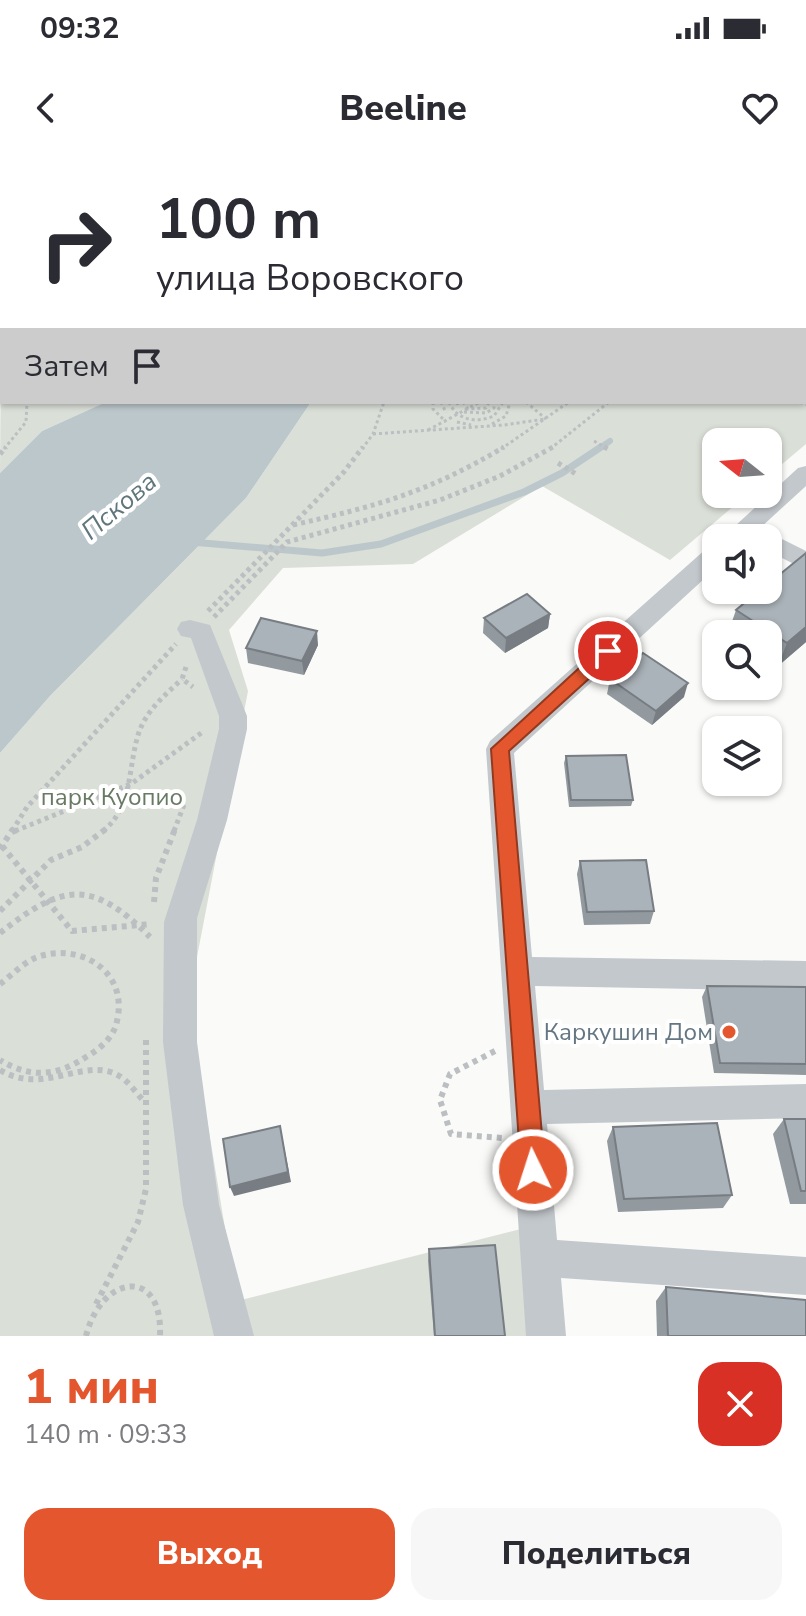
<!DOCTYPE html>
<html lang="ru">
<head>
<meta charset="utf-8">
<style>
  :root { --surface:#fff; --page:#f7f7f7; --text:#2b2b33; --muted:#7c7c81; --accent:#e4572e }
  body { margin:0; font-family:"Nunito Sans",sans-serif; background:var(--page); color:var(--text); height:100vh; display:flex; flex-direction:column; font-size:30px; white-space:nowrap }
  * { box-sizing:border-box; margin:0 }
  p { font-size:26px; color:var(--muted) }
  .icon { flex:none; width:44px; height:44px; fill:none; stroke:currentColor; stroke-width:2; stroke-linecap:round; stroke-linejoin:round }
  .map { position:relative; height:1176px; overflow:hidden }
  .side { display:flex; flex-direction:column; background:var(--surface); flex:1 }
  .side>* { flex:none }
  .guide { position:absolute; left:0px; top:0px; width:806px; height:244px; box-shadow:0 2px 6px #0004; background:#fff; color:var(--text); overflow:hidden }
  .needle { width:52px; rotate:287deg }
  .controls { position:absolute; left:702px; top:268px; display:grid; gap:16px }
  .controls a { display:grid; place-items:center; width:80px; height:80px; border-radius:16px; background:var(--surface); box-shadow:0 2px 6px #0004; font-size:40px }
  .pin { position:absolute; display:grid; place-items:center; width:68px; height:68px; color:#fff; margin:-34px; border:4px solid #fff; border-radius:50%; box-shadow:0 2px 8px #0007 }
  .me { position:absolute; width:88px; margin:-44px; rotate:356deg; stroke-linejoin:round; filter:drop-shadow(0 0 6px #0008) }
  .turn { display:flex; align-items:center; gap:28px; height:168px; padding:0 24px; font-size:36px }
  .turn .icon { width:104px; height:104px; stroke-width:2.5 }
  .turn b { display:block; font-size:56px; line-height:68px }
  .then { display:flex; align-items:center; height:76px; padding:0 24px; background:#0003; gap:16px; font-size:30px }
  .round { display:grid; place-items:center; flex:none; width:84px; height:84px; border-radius:24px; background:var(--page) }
  .head { display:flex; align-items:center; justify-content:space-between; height:136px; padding:0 24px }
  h1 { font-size:48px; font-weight:800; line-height:60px; color:var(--accent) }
  .primary-button { display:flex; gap:16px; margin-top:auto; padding:16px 24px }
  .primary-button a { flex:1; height:92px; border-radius:24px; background:var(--accent); color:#fff; font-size:32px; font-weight:800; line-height:92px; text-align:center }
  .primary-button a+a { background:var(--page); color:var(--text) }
  .status { display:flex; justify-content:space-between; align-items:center; height:56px; padding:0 40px; background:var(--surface); direction:ltr }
  .status svg { height:22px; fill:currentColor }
  header { display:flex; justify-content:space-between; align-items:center; height:104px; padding:0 24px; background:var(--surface); font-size:36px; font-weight:800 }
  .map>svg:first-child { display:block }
</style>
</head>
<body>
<div class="status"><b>09:32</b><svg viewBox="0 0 49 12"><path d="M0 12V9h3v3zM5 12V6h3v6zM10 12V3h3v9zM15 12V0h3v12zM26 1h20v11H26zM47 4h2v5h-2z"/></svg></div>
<header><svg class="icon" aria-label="back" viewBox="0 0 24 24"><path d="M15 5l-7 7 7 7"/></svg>Beeline<svg class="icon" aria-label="heart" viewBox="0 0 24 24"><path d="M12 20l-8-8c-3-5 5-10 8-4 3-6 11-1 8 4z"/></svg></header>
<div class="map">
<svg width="806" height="1176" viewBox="0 0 806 1176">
  <rect width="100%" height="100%" fill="#fafaf8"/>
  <g fill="#dadfd7">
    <polygon points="310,0 806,0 806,284 768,316 768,282 716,282 716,334 748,334 670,400 542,326 413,404 283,408 229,470 248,531 188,844 237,1141 525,1068 530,1176 0,1176 0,593 50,536 246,338 311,242 804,242 804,2"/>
    <polygon points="2,55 2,242 106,242 42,271 0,313"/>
  </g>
  <polygon fill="#bbc7cb" points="106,242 311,242 246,338 50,536 0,593 0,313 42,271"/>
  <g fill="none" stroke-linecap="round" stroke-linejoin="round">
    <polyline stroke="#bbc7cb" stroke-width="6" points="598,289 610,281"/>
    <polyline stroke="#bbc7cb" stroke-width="7" points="191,382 322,393 381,384 524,332 562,313 601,287"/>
    <g stroke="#bbbfc2" stroke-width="3" stroke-dasharray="3 3" stroke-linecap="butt">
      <polyline points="450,2 472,0"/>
      <polyline points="532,2 535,0"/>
      <polyline points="433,242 433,249 446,262"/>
      <polyline points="441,242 446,253"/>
      <path d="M449,242C457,261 477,263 494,256L503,242"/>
      <polyline points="457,242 458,247"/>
      <polyline points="463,242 468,249 486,248 489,242"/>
      <polyline points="526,242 546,259"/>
      <polyline points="800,242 806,245"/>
      <polyline points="464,252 486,253 494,248 495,242"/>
      <polyline points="457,262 471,265"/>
      <polyline points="492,264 506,256 510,242"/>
      <polyline points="428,270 480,242"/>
      <polyline points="373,274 504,265 545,259"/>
      <polyline points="594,281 608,289"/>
      <polyline points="4,289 26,262 27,242"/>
      <polyline points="362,289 373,274 384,242"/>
      <polyline points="501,289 569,242"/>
      <polyline points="550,289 609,242"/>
    </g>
    <g stroke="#bbbfc2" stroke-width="5" stroke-dasharray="4 4" stroke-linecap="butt">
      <polyline points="604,287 610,290"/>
      <polyline points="0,294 6,287"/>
      <polyline points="558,303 576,314"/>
      <path d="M293,365C377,346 429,332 504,287"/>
      <polyline points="208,451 343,313 363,287"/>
      <polyline points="214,457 287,382 440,340 500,316 553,287"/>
      <polyline points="186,507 182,519 193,527"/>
      <polyline points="12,671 27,647 176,484"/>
      <polyline points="15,671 131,624 204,571"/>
      <path d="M103,671C132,648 128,611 137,579C143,553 164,536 182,519"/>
      <polyline points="174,671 185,642"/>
    </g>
    <g stroke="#bbbfc2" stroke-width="6" stroke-dasharray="5 5" stroke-linecap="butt">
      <polyline points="12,672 20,669"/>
      <polyline points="2,686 72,771 151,764"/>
      <polyline points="0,689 13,669"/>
      <polyline points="154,742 156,718 175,669"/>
      <polyline points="0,751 51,700 82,687 106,669"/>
      <path d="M0,773C63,723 92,719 150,777"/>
      <path d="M0,824C11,816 23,803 35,798C78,781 129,810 117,861C114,877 100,889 86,897C57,916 31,919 0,900"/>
      <polyline points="495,891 450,914 440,940 451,974 502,978"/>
      <path d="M0,910C45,937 86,894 121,917C130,923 136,933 143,940"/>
      <polyline points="96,1144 138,1062 146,1029 146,880"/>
      <path d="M86,1176C101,1115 163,1105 160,1176"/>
    </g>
    <g fill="#c3c8cc" fill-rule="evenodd">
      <rect x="0" y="22" width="2" height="10"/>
      <polygon points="806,306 806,326 749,378 722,378 798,308"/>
      <polygon points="768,372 806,391 806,410 768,391 768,378 757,378"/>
      <polygon points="716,386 716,408 514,593 532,797 806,801 806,831 535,826 544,930 806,924 806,958 547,964 557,1080 806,1097 806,1135 561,1118 566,1176 526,1176 486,589 490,581 707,388"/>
      <polygon points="190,460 210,465 247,556 247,569 227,660 197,758 197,882 219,1045 254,1176 214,1176 183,1045 163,882 164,762 197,660 219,569 219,556 191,478 181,476 177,469 181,462"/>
    </g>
  </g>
  <g fill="#929a9f">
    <polygon points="806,393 806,482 778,506 768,499 768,474 728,473 736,450"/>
    <polygon points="550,454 548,468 505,493 483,473 484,458"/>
    <polygon points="318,485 304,515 248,503 246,488"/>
    <polygon points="610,519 684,537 652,565 607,534"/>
    <polygon points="566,596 633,640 631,646 569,647 564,603"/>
    <polygon points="580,701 654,751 650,764 584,765 577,714"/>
    <polygon points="707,826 806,827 806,915 714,913 702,837"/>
    <polygon points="784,959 806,959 806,1044 790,1044 773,974"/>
    <polygon points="613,967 732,1035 723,1048 618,1052 607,981"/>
    <polygon points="429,1089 505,1176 434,1176 428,1101"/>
    <polygon points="666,1127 806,1176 657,1176 656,1141"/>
  </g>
  <g fill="#777d82">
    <polygon points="550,454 548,468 505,493 506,478"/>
    <polygon points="806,467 806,482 778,506 787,483"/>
    <polygon points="317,471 318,485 304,515 302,501"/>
    <polygon points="688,523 684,537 652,565 656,551"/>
    <polygon points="280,966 291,1022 234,1036 230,1027"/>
  </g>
  <g fill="#aab3b9" stroke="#777d82" stroke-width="2">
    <polygon points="806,393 806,467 787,483 736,450 760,430 768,430 768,424"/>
    <polygon points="527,434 550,454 506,478 484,458"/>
    <polygon points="261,458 317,471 302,501 246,488"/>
    <polygon points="643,493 688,523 656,551 610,519"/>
    <polygon points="626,595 633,640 571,640 566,596"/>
    <polygon points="646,700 654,751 587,752 580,701"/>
    <polygon points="707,826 806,827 806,904 720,903"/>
    <polygon points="784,959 806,959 806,1031 801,1031"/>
    <polygon points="717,963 732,1035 624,1039 613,967"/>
    <polygon points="280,966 288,1012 230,1027 223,979"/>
    <polygon points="495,1085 505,1176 435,1176 429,1089"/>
    <polygon points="666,1127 806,1140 806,1176 668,1176"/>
  </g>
  <polygon fill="#e4572e" stroke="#94391e" stroke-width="2" points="608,485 614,487 617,491 614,496 509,591 545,1010 541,1018 533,1022 525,1018 521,1010 491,589 602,487"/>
  <circle fill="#e4572e" stroke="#fff" stroke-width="3" cx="729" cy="872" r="8"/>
  <g text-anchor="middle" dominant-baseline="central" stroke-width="8" stroke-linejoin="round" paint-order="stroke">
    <g font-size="24" fill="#687a64" stroke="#fff">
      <text x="112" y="637">парк Куопио</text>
    </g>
    <g font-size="24" fill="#657683" stroke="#fff" text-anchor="end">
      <text x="713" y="872">Каркушин Дом</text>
    </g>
    <g font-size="26" font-style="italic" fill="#60757c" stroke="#fff">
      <text transform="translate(119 346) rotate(-40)">Пскова</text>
    </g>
  </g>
</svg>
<div class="controls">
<a><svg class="needle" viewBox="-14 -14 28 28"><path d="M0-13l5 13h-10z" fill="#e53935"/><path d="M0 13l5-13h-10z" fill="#7c7c81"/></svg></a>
<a><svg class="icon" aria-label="sound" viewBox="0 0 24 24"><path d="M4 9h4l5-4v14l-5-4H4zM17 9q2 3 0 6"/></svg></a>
<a><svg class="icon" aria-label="search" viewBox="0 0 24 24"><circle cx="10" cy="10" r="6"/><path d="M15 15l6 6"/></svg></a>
<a><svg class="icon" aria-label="layers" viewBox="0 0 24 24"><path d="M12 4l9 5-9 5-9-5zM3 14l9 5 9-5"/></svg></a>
</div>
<div class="pin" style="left:608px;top:491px;background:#d93025"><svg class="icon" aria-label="arrive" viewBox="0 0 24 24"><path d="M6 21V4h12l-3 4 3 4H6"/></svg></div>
<svg class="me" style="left:533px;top:1010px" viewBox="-20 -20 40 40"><circle r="17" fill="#e4572e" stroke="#fff" stroke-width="3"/><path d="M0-11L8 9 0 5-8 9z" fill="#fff"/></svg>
<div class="guide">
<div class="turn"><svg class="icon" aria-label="right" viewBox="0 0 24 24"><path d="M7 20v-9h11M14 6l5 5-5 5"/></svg><div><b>100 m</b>улица Воровского</div></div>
<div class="then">Затем<svg class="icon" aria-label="arrive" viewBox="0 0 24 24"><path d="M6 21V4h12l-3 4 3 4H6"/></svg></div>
</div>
</div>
<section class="side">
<div class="head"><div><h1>1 мин</h1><p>140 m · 09:33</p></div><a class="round" style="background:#d93025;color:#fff"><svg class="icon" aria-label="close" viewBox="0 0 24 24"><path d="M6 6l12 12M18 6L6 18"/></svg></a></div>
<div class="primary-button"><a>Выход</a><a>Поделиться</a></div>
</section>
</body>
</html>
